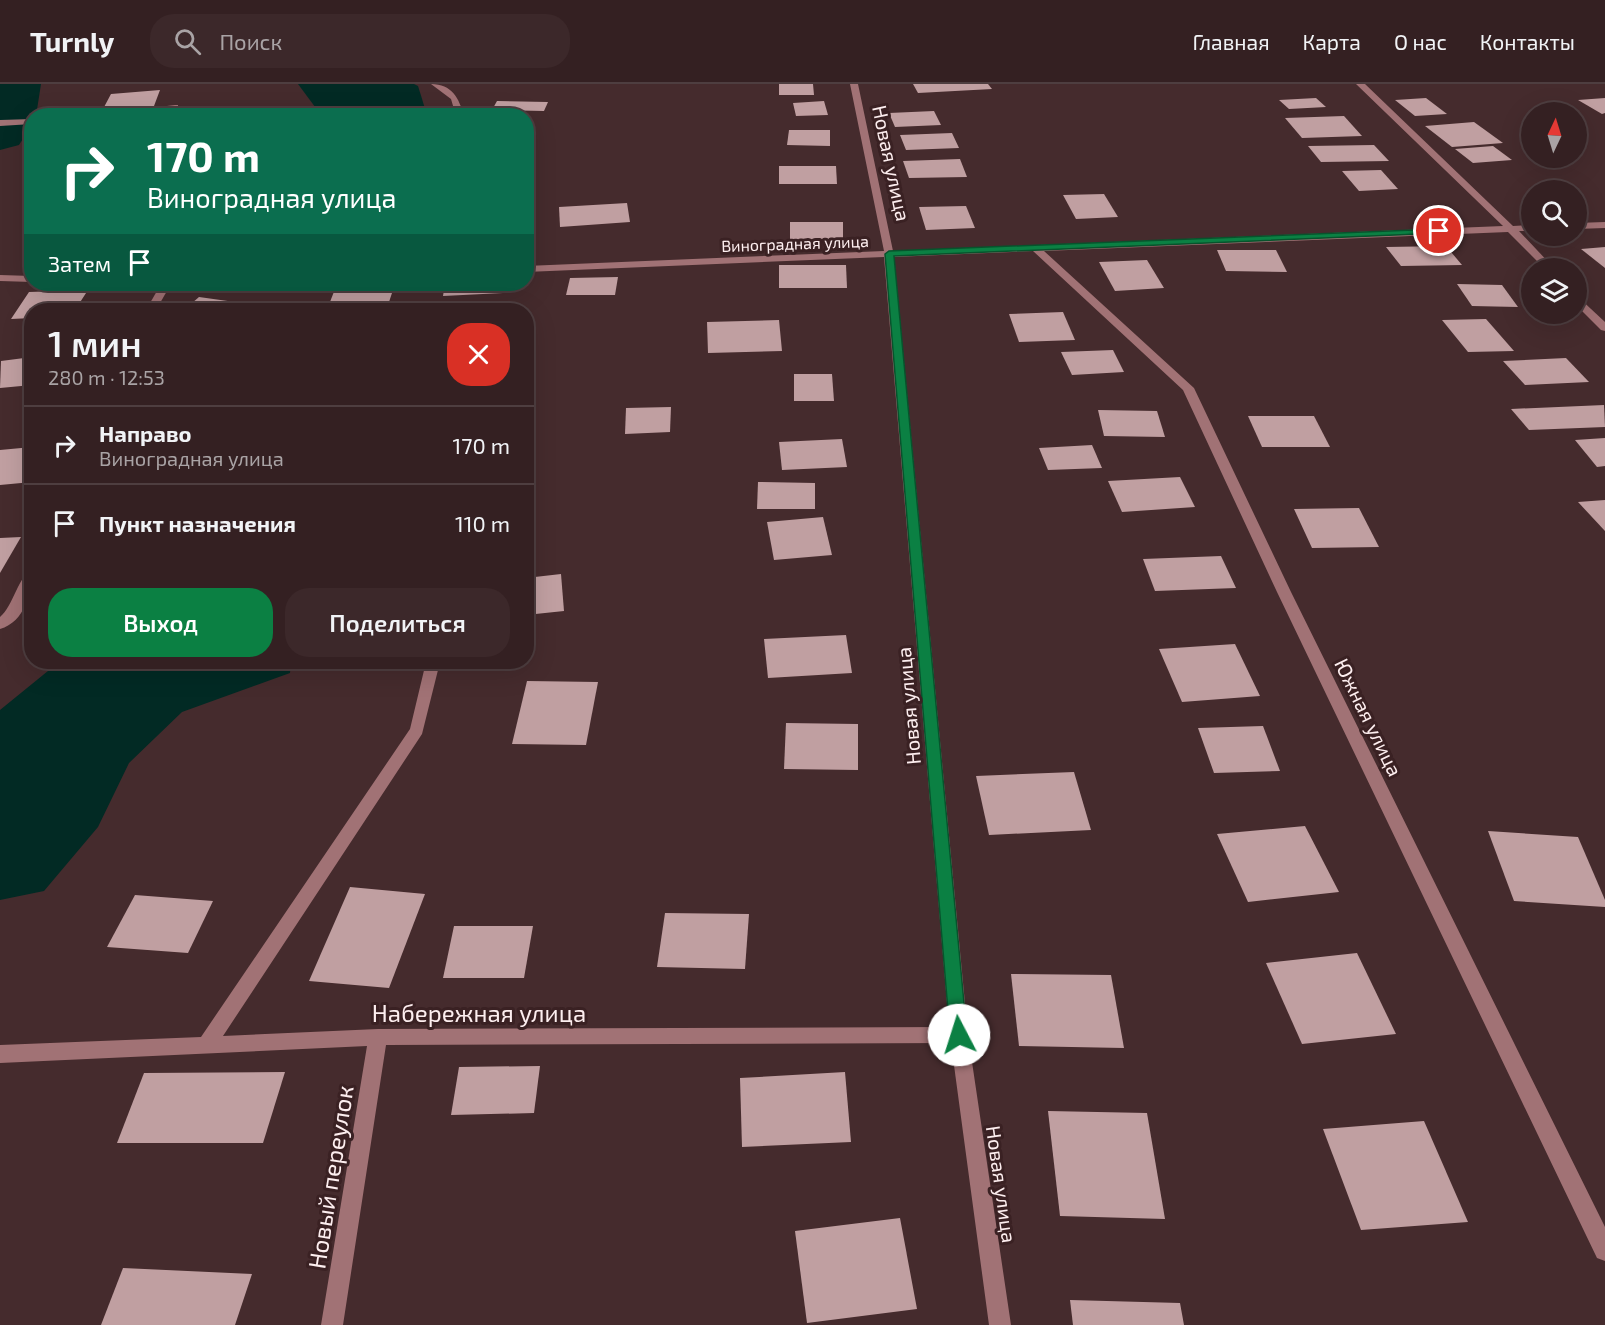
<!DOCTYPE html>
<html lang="ru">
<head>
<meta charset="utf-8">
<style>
  :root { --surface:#342022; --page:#3c282a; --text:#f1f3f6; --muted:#a9a3a5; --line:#4e3e40; --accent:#0b8043 }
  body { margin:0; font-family:"Exo 2",sans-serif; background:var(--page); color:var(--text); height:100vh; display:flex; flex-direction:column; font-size:22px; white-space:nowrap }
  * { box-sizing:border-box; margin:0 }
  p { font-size:20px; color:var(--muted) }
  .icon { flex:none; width:33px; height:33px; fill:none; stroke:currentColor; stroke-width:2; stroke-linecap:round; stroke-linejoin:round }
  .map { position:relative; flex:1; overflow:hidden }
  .sheet { position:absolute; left:24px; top:219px; width:510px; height:366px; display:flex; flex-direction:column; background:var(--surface); border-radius:24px; box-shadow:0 6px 24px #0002,0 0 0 2px var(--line) }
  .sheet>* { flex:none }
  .banner { position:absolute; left:24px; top:24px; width:510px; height:183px; border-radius:24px; box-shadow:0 6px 24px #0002,0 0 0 2px var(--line); background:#0b6e4f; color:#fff; overflow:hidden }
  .needle { width:39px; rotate:4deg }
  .buttons { position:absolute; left:1521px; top:18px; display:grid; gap:12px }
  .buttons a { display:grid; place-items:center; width:66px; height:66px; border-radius:50%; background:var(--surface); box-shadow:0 6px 24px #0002,0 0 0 2px var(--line); font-size:30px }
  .pin { position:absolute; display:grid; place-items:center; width:51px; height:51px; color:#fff; margin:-26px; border:3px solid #fff; border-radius:50%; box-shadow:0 2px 6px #0007 }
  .me { position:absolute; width:66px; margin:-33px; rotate:355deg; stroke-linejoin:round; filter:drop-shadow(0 0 4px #0008) }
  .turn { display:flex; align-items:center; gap:21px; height:126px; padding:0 24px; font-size:27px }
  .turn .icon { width:78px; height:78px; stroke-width:2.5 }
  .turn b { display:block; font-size:42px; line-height:51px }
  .then { display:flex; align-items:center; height:57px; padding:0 24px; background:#0003; gap:12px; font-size:22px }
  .round { display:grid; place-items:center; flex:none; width:63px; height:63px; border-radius:24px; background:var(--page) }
  .overview { display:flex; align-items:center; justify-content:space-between; height:102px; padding:0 24px }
  h1 { font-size:36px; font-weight:600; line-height:45px }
  .button { display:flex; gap:12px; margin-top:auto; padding:12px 24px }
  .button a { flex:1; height:69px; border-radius:24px; background:var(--accent); color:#fff; font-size:24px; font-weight:600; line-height:69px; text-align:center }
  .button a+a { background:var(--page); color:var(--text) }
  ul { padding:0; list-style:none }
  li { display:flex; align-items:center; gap:18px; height:78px; padding:0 24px; border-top:2px solid var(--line) }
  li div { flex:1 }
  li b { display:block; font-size:22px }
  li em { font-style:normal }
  header { display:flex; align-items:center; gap:36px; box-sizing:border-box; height:84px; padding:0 30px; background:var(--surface); border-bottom:2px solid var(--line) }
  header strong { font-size:28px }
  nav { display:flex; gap:33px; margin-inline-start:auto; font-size:21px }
  .search { width:420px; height:54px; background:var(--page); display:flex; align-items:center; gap:15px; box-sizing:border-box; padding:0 21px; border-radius:24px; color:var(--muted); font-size:22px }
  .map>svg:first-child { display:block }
</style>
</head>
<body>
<header>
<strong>Turnly</strong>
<div class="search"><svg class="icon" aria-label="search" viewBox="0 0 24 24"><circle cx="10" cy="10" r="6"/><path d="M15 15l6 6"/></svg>Поиск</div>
<nav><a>Главная</a><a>Карта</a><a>О нас</a><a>Контакты</a></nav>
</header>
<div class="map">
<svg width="1605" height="1241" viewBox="0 0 1605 1241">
  <rect width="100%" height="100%" fill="#452b2d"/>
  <g fill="#022a24">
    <polygon points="298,0 414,0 418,2 427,31 321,31"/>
    <polygon points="59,578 291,578 290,589 182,628 129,679 98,743 44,807 0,816 0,626"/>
  </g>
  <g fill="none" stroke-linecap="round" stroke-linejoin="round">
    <path fill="#022a24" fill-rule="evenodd" d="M0,0H41L36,32H32C32,43 25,52 19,61L0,66Z"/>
  </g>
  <g fill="#c09fa1">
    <polygon points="779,0 813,0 814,11 779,11"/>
    <polygon points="913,0 988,0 992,5 918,9"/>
    <polygon points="160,6 154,22 103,25 111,10"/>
    <polygon points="1316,14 1326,23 1289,25 1279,16"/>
    <polygon points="1426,14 1447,30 1415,32 1395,16"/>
    <polygon points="1605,14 1605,29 1602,30 1578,16"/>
    <polygon points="497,17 548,18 544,27 492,26"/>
    <polygon points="824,17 828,31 796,32 793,19"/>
    <polygon points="934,27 941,41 895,43 889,29"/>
    <polygon points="1344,32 1362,52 1302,54 1285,34"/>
    <polygon points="1474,38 1503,59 1452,63 1425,42"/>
    <polygon points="789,46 830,46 830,62 787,61"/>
    <polygon points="952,49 959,64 906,66 900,51"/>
    <polygon points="1374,61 1389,77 1321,78 1308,62"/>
    <polygon points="1493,62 1512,76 1473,79 1455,65"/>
    <polygon points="960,75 967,93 909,94 903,77"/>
    <polygon points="779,82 836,82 837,100 779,100"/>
    <polygon points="1381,86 1398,105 1359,107 1342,87"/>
    <polygon points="1104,110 1118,133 1076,135 1063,111"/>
    <polygon points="627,119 630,138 560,143 559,123"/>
    <polygon points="966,122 975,144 926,146 919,123"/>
    <rect x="790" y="138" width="53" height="19"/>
    <polygon points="1446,162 1462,181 1401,182 1386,163"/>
    <polygon points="1605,163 1605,184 1581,165"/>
    <polygon points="1217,166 1276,166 1287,188 1226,187"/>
    <polygon points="1147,176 1164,204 1115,207 1099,178"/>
    <polygon points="779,181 846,181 847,204 779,204"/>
    <polygon points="618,193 615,211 566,211 570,194"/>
    <polygon points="337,200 395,200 388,221 328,223"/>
    <polygon points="445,200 504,200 503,209 443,212"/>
    <polygon points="1457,200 1502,201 1518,223 1472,222"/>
    <polygon points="88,206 75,226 32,226 32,234 11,235 29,208"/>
    <polygon points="199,213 242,219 234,226 184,226"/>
    <polygon points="1063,228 1075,256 1019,258 1009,230"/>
    <polygon points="1486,235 1514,267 1468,268 1442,236"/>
    <polygon points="779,236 782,267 708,269 707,238"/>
    <polygon points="1113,266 1124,288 1072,291 1061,268"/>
    <polygon points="32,273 32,301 0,304 1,277"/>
    <polygon points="1566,274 1589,298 1525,301 1503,277"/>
    <polygon points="794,290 832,290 834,317 794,317"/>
    <polygon points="1604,321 1605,343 1529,346 1511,325"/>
    <polygon points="671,323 670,348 625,350 626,324"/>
    <polygon points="1098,326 1157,327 1165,353 1104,352"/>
    <polygon points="1248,332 1314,332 1330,363 1262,363"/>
    <polygon points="1605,354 1605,382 1597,383 1575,356"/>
    <polygon points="842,355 847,383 782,386 779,358"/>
    <polygon points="1092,361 1102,384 1048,386 1039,364"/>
    <polygon points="32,363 32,398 0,401 0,366"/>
    <polygon points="1180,393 1195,423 1122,428 1108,397"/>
    <polygon points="758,398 815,399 815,425 757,425"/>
    <polygon points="1605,416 1605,447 1578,418"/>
    <polygon points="1359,424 1379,463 1312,464 1294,425"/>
    <polygon points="823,433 832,471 774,476 767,438"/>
    <polygon points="21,453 0,489 0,454"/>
    <polygon points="1221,472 1236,504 1155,507 1143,475"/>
    <polygon points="561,490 564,527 526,531 526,494"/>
    <polygon points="846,551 852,589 768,594 764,555"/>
    <polygon points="1235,560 1260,612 1182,618 1159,565"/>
    <polygon points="527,597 598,598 586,661 512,660"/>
    <polygon points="786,639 858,640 858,686 784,685"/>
    <polygon points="1263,642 1280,687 1214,689 1198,644"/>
    <polygon points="1074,688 1091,746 989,751 976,692"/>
    <polygon points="1305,742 1339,808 1248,818 1217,750"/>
    <polygon points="1488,747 1578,753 1605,816 1605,823 1514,817"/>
    <polygon points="350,803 425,810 389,904 309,897"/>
    <polygon points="135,811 213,817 188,869 107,863"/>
    <polygon points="665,829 749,830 745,885 657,883"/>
    <polygon points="454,842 533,842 524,894 443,894"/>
    <polygon points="1357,869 1396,950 1302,960 1266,879"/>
    <polygon points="1011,890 1111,891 1124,964 1019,962"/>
    <polygon points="540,982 534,1029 451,1031 459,983"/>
    <polygon points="285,988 263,1059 117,1059 144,989"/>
    <polygon points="845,988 851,1058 742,1063 740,994"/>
    <polygon points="1048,1027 1147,1029 1165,1135 1060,1132"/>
    <polygon points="1424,1037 1468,1138 1361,1146 1323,1045"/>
    <polygon points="900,1134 917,1225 807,1239 795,1147"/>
    <polygon points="123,1184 252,1190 235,1241 101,1241"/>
    <polygon points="1070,1216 1180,1219 1184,1241 1073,1241"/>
  </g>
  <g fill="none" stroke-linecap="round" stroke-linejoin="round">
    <g fill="#a17275" fill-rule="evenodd">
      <path d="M431,0C452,0 459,14 464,32H456L451,15Z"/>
      <polygon points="850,0 858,0 893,167 1503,142 1356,0 1365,0 1513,142 1532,141 1532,147 1519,147 1554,184 1544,184 1508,148 1044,167 1194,304 1291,508 1605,1143 1605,1177 1597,1174 1277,508 1183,306 1033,167 894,173 968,951 1011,1241 989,1241 951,959 386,961 343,1241 321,1241 367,962 0,979 0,961 201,953 410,645 426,578 440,578 422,650 223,952 378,945 949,943 884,173 526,188 526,182 884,167"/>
      <polygon points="175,21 178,21 178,25 118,32 86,32"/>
      <polygon points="32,35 32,40 0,42 0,36"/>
      <polygon points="1605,138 1605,144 1576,145 1576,139"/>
      <polygon points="0,191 32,192 32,198 0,197"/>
      <polygon points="161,200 171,200 156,226 146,226"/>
      <polygon points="1576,211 1605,238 1605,247 1601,246 1576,221"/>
      <path d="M32,486C32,508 25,538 0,545V533C13,523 19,490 32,486Z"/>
    </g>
  </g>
  <polygon fill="#0b8043" stroke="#07532c" stroke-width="1.5" points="1439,145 1443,147 1442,149 894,172 967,951 965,956 959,958 953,956 950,951 885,170 889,167"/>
  <g text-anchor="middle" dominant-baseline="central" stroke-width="6" stroke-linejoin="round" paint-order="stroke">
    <g font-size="16" fill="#fdeeef" stroke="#3a2123">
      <text transform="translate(795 159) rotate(-2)">Виноградная улица</text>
    </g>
    <g font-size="20" fill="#fdeeef" stroke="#3a2123">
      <text transform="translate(892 79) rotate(78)">Новая улица</text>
      <text transform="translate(908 622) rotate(-95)">Новая улица</text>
      <text transform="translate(1369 633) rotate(64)">Южная улица</text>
      <text transform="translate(1002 1100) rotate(82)">Новая улица</text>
    </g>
    <g font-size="24" fill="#fdeeef" stroke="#3a2123">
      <text x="479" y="928">Набережная улица</text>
      <text transform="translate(330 1093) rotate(-81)">Новый переулок</text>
    </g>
  </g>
</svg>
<div class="buttons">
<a><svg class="needle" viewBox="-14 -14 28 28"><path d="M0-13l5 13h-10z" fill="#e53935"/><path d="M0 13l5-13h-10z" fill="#a9a3a5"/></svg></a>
<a><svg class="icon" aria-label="search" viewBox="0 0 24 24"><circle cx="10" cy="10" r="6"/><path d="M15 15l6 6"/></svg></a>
<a><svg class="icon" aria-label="layers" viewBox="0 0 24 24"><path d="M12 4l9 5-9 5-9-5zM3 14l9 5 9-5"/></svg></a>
</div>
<div class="pin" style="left:1439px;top:147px;background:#d93025"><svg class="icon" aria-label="arrive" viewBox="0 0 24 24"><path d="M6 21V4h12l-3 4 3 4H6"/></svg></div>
<svg class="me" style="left:959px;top:951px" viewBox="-20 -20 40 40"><circle r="19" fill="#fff"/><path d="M0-13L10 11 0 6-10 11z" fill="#0b8043"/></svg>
<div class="banner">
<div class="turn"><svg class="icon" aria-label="right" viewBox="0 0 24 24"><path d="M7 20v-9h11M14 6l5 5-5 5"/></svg><div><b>170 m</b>Виноградная улица</div></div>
<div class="then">Затем<svg class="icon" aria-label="arrive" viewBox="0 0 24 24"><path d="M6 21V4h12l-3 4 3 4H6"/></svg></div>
</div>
<section class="sheet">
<div class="overview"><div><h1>1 мин</h1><p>280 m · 12:53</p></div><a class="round" style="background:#d93025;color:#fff"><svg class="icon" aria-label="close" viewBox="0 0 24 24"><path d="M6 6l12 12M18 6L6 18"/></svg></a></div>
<ul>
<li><svg class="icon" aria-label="right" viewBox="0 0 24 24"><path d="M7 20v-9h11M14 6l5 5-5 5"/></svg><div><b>Направо</b><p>Виноградная улица</p></div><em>170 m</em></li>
<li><svg class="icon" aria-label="arrive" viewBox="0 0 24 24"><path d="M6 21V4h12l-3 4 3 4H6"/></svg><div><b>Пункт назначения</b></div><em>110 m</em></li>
</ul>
<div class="button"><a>Выход</a><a>Поделиться</a></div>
</section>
</div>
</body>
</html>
